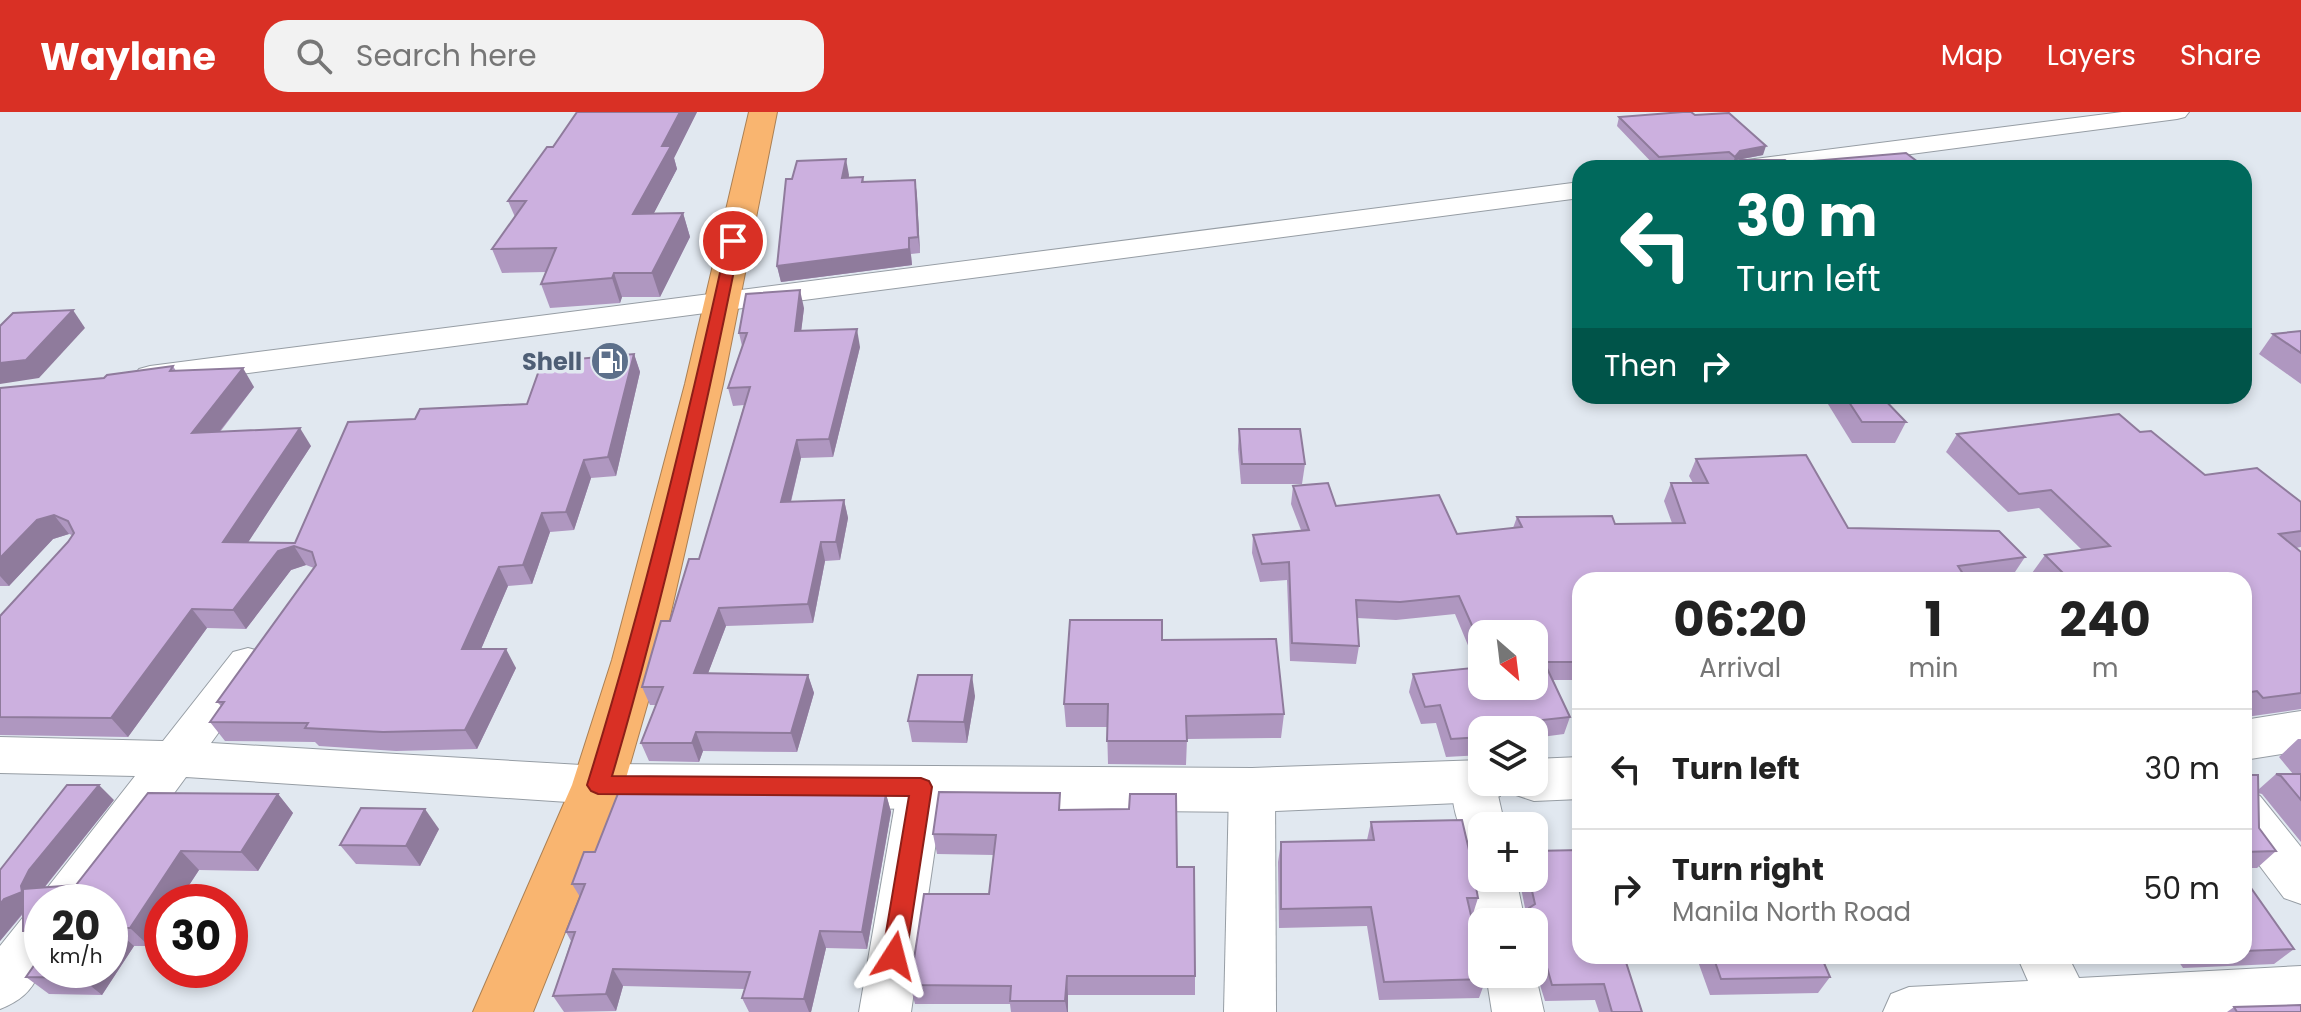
<!DOCTYPE html>
<html lang="en">
<head>
<meta charset="utf-8">
<style>
  :root { --surface:#fff; --page:#f2f2f2; --text:#222; --muted:#767676; --line:#e0e0e0; --accent:#d93025 }
  body { margin:0; font-family:Poppins,sans-serif; background:var(--page); color:var(--text); height:100vh; display:flex; flex-direction:column; font-size:30px; white-space:nowrap }
  * { box-sizing:border-box; margin:0 }
  p { font-size:26px; color:var(--muted) }
  .icon { flex:none; width:44px; height:44px; fill:none; stroke:currentColor; stroke-width:2; stroke-linecap:round; stroke-linejoin:round }
  .map { position:relative; flex:1; overflow:hidden }
  .side { position:absolute; left:1572px; top:460px; width:680px; height:392px; display:flex; flex-direction:column; background:var(--surface); border-radius:24px; box-shadow:0 4px 12px #0003 }
  .side>* { flex:none }
  .top-card { position:absolute; left:1572px; top:48px; width:680px; height:244px; border-radius:24px; box-shadow:0 4px 12px #0003; background:#00695c; color:#fff; overflow:hidden }
  .needle { width:52px; rotate:152deg }
  .buttons { position:absolute; left:1468px; top:508px; display:grid; gap:16px }
  .buttons a { display:grid; place-items:center; width:80px; height:80px; border-radius:16px; background:var(--surface); box-shadow:0 4px 12px #0003; font-size:40px }
  .speed { position:absolute; left:24px; top:772px; display:flex; gap:16px; font-size:40px; font-weight:700; text-align:center }
  .speed>* { display:grid; place-content:center; width:104px; height:104px; border-radius:50%; background:var(--surface); box-shadow:0 4px 12px #0003; line-height:1 }
  .speed small { font-size:20px; font-weight:400 }
  .speed .limit { border:12px solid #d22; background:#fff; color:#111 }
  .pin { position:absolute; display:grid; place-items:center; width:68px; height:68px; color:#fff; margin:-34px; border:4px solid #fff; border-radius:50%; box-shadow:0 2px 8px #0007 }
  .me { position:absolute; width:88px; margin:-44px; rotate:9deg; stroke-linejoin:round; filter:drop-shadow(0 0 6px #0008) }
  .turn { display:flex; align-items:center; gap:28px; height:168px; padding:0 32px; font-size:36px }
  .turn .icon { width:104px; height:104px; stroke-width:2.5 }
  .turn b { display:block; font-size:56px; line-height:68px }
  .then { display:flex; align-items:center; height:76px; padding:0 32px; background:#0003; gap:16px; font-size:30px }
  .eta { display:flex; justify-content:space-evenly; align-items:center; height:136px; text-align:center }
  .eta b { font-size:48px; font-weight:700; line-height:56px }
  ul { padding:0; list-style:none }
  li { display:flex; align-items:center; gap:24px; height:120px; padding:0 32px; border-top:2px solid var(--line) }
  li div { flex:1 }
  li b { display:block; font-size:30px }
  li em { font-style:normal }
  header { display:flex; align-items:center; gap:48px; box-sizing:border-box; height:112px; padding:0 40px; background:var(--accent); color:#fff }
  header strong { font-size:38px }
  nav { display:flex; gap:44px; margin-inline-start:auto; font-size:28px }
  .search { width:560px; height:72px; background:var(--page); display:flex; align-items:center; gap:20px; box-sizing:border-box; padding:0 28px; border-radius:24px; color:var(--muted); font-size:30px }
  .map>svg:first-child { display:block }
</style>
</head>
<body>
<header>
<strong>Waylane</strong>
<div class="search"><svg class="icon" aria-label="search" viewBox="0 0 24 24"><circle cx="10" cy="10" r="6"/><path d="M15 15l6 6"/></svg>Search here</div>
<nav><a>Map</a><a>Layers</a><a>Share</a></nav>
</header>
<div class="map">
<svg width="2301" height="900" viewBox="0 0 2301 900">
  <rect width="100%" height="100%" fill="#e1e8f0"/>
  <g fill="none" stroke-linecap="round" stroke-linejoin="round">
    <defs>
      <g id="street">
        <polygon points="2122,0 2189,0 2185,5 2177,7 1805,56 1734,56 1738,51 1747,48"/>
        <polygon points="1580,70 1580,86 150,274 139,271 134,264 139,257 150,254"/>
        <polygon points="248,536 263,540 269,551 211,631 598,654 614,660 621,673 614,686 598,692 186,665 94,790 42,790 42,793 41,790 48,775 135,664 0,661 0,625 163,629 233,540"/>
        <path d="M1473,652L1482,655V670H1495L1505,714H1482V734L1466,728C1455,707 1447,678 1457,657Z"/>
        <polygon points="921,656 937,662 944,675 911,900 859,900 898,675 905,662"/>
        <polygon points="1252,659 1268,665 1275,678 1276,900 1224,900 1229,678 1236,665"/>
        <polygon points="2244,679 2260,684 2301,735 2301,792 2284,786 2244,733"/>
        <path d="M1482,749V766H1516L1525,810H1482V824C1472,802 1464,774 1475,751Z"/>
        <path d="M42,797C42,842 50,878 0,897V834L24,804Z"/>
        <polygon points="2017,844 2068,844 2079,866 2301,854 2301,900 1883,900 1891,882 1909,875 2028,869"/>
        <polygon points="1534,856 1544,900 1492,900 1486,862 1534,862"/>
      </g>
      <g id="secondary">
        <polygon points="2301,599 2301,639 2244,648 2244,608"/>
        <polygon points="1580,645 1580,687 1534,689 1516,683 1509,670 1534,670 1534,647"/>
        <polygon points="1482,648 1482,670 1507,670 1500,684 1482,690 1252,700 598,694 580,688 572,673 580,658 598,652 1252,656"/>
      </g>
      <polygon id="highway" points="749,0 777,0 723,272 660,548 624,673 533,900 473,900 572,673 612,548 685,272"/>
    </defs>
    <use href="#street" stroke="#969da4" stroke-width="2"/>
    <use href="#secondary" stroke="#969da4" stroke-width="2"/>
    <use href="#highway" stroke="#ab8054" stroke-width="2"/>
    <use href="#street" fill="#fff" fill-rule="evenodd"/>
    <use href="#secondary" fill="#fff" fill-rule="evenodd"/>
    <use href="#highway" fill="#f9b570" fill-rule="evenodd"/>
  </g>
  <g fill="#af97c0" fill-rule="evenodd">
    <polygon points="577,0 697,0 674,46 677,57 653,102 683,101 690,125 660,185 622,185 620,191 550,196 541,172 546,160 502,161 492,137 515,105 508,89 553,35"/>
    <polygon points="1695,3 1763,43 1737,48 1732,54 1726,49 1656,55 1617,14 1619,5"/>
    <polygon points="1741,48 1789,51 1926,56 1738,56"/>
    <polygon points="849,63 849,65 863,65 864,70 915,68 917,84 920,141 911,142 912,153 781,170 777,154"/>
    <polygon points="804,196 801,219 860,235 833,345 801,346 791,390 844,388 848,406 840,448 825,449 813,511 726,514 708,561 808,563 814,581 797,640 703,639 699,650 649,649 641,631 656,593 650,593 642,575 670,509 699,447 744,293 733,294 728,276 742,234 739,221"/>
    <polygon points="2301,219 2301,272 2259,242 2273,222"/>
    <polygon points="634,242 640,260 616,364 591,366 574,418 550,420 532,472 508,474 481,537 516,556 477,637 396,639 319,634 315,630 225,629 210,610 221,594 217,590 314,456 306,453 291,458 246,517 207,516 128,625 0,623 0,504 68,430 72,423 69,422 53,427 9,474 0,474 0,276 104,266 173,254 176,259 254,275 220,320 311,334 248,430 295,431 415,307 527,292"/>
    <polygon points="1823,284 1881,284 1906,310 1895,331 1852,331"/>
    <polygon points="1239,317 1305,352 1302,372 1241,372 1238,337"/>
    <polygon points="2140,320 2205,363 2301,390 2301,435 2296,436 2301,440 2301,597 2246,605 2244,602 2244,468 2039,468 2032,461 2045,443 2082,438 2039,396 2008,400 1946,340 1957,322"/>
    <path d="M1696,347L1848,416L2025,445L2013,463L1977,468H1580V568H1553L1570,605L1564,622L1534,626V618H1482V643L1446,645L1436,611L1421,612L1409,580L1413,562L1477,555L1455,502L1396,508L1357,506L1359,534L1356,552L1290,549L1287,468L1260,470L1252,441L1253,423L1301,418L1291,392L1293,374L1336,394L1457,422L1513,416L1517,405L1615,412L1672,411L1664,389L1671,371H1693L1689,364ZM1482,522L1534,574H1482Z"/>
    <polygon points="1162,528 1284,602 1281,626 1187,627 1186,653 1108,652 1107,615 1066,615 1064,592"/>
    <polygon points="975,584 967,631 912,630 908,609"/>
    <polygon points="2298,627 2301,627 2301,730 2262,682 2258,681 2259,716 2276,739 2257,756 2244,756 2244,663 2258,678 2276,662 2293,662 2279,645"/>
    <polygon points="278,682 293,701 258,759 199,758 178,790 162,790 162,815 149,834 134,834 102,883 49,882 26,865 110,858 42,790 42,835 23,819 23,802 0,829 0,758 114,688 45,775 76,773"/>
    <polygon points="886,682 891,700 867,837 826,836 811,900 749,900 742,886 745,877 623,874 616,899 564,900 553,884 571,829 566,820 580,785 572,772 595,740"/>
    <polygon points="1062,698 1177,755 1195,864 1195,883 1068,883 1068,900 1011,900 1010,892 915,892 910,873 989,782 994,743 937,742 933,722"/>
    <polygon points="1371,710 1473,759 1478,786 1472,805 1486,867 1479,886 1379,888 1367,814 1279,816 1278,750 1281,730 1367,728"/>
    <polygon points="439,717 420,754 356,752 340,733"/>
    <polygon points="1519,766 1534,766 1642,900 1599,900 1595,888 1545,889 1534,854 1534,810 1523,810 1526,801"/>
    <polygon points="2244,766 2294,837 2274,852 2183,856 2175,844 2244,844"/>
    <polygon points="1696,844 1891,844 1885,851 1825,852 1830,865 1818,881 1710,883"/>
    <polygon points="2234,895 2301,900 2227,900"/>
  </g>
  <g fill="#8f7b9c">
    <polygon points="680,0 697,0 674,46 677,57 641,126 633,102 662,34"/>
    <polygon points="1766,34 1763,43 1737,48 1732,54 1735,45 1740,39"/>
    <polygon points="846,47 849,63 845,81 842,66"/>
    <polygon points="915,68 917,84 920,141 918,125"/>
    <polygon points="683,101 690,125 660,185 652,161"/>
    <polygon points="909,126 912,153 781,170 777,154"/>
    <polygon points="614,161 622,185 620,191 612,166"/>
    <polygon points="800,178 804,196 799,237 795,219"/>
    <polygon points="73,198 85,216 39,266 0,272 0,251"/>
    <polygon points="857,217 860,235 833,345 829,327"/>
    <polygon points="634,242 640,260 616,364 608,345"/>
    <polygon points="243,256 254,275 204,339 192,321"/>
    <polygon points="300,316 311,334 236,449 223,430"/>
    <polygon points="797,328 801,346 786,409 781,390"/>
    <polygon points="584,348 591,366 574,418 566,400"/>
    <polygon points="844,388 848,406 840,448 836,430"/>
    <polygon points="542,401 550,420 532,472 523,453"/>
    <polygon points="54,403 69,422 53,427 9,474 0,464 0,446 37,408"/>
    <polygon points="821,430 825,449 813,511 808,492"/>
    <polygon points="294,434 306,453 291,458 246,517 233,498 278,439"/>
    <polygon points="499,455 508,474 473,556 462,537"/>
    <polygon points="719,496 726,514 701,580 694,561"/>
    <polygon points="192,497 207,516 128,625 111,606"/>
    <polygon points="506,537 516,556 477,637 465,618"/>
    <polygon points="808,563 814,581 797,640 791,621"/>
    <polygon points="972,563 975,584 967,631 964,610"/>
    <polygon points="696,620 703,639 699,650 692,631"/>
    <polygon points="99,673 114,688 46,773 38,789 40,795 22,802 0,829 0,792 4,787 21,774 29,758"/>
    <polygon points="278,682 293,701 258,759 241,740"/>
    <polygon points="886,682 891,700 867,837 862,820"/>
    <polygon points="425,697 439,717 420,754 406,734"/>
    <polygon points="181,739 199,758 178,790 162,790 162,815 149,834 130,816"/>
    <polygon points="114,816 134,834 102,883 81,866 86,858 110,858 110,822"/>
    <polygon points="820,819 826,836 811,900 809,900 804,887"/>
    <polygon points="613,857 623,874 616,899 606,882"/>
    <polygon points="1067,864 1068,883 1068,900 1067,900 1065,889"/>
  </g>
  <g fill="#ccb0df" stroke="#8f7b9c" stroke-width="2">
    <polygon points="577,0 680,0 662,34 671,34 633,102 683,101 652,161 614,161 612,166 541,172 556,136 492,137 526,89 508,89 547,35 553,35"/>
    <polygon points="1683,0 1691,0 1695,3 1729,1 1766,34 1740,39 1735,45 1729,40 1659,45 1619,5"/>
    <polygon points="1906,41 1926,56 1750,56 1741,48 1785,48 1789,51"/>
    <polygon points="846,47 842,66 863,65 862,70 915,68 918,125 909,126 909,137 777,154 786,67 792,67 797,49"/>
    <polygon points="800,178 795,219 857,217 829,327 797,328 781,390 844,388 836,430 821,430 808,492 719,496 694,561 808,563 791,621 696,620 692,631 641,631 663,575 642,575 661,509 670,509 689,447 699,447 750,275 728,276 747,221 739,221 746,182"/>
    <polygon points="73,198 26,248 0,251 0,214 13,201"/>
    <polygon points="2301,219 2301,241 2273,222"/>
    <polygon points="634,242 608,345 584,348 566,400 542,401 523,453 499,455 462,537 506,537 465,618 383,620 305,616 308,611 210,610 224,590 217,590 316,453 312,440 294,434 278,439 233,498 192,497 111,606 0,605 0,504 68,430 74,421 68,409 54,403 37,408 0,446 0,276 104,266 107,263 173,254 170,259 243,256 192,321 300,316 223,430 295,431 348,310 415,307 420,297 527,292 542,250"/>
    <polygon points="1845,284 1881,284 1906,310 1862,310"/>
    <polygon points="2119,302 2140,320 2151,319 2205,363 2257,356 2301,390 2301,419 2279,422 2301,440 2301,581 2263,586 2257,579 2244,581 2244,468 2070,468 2045,443 2110,434 2051,378 2019,382 1957,322"/>
    <polygon points="1239,317 1300,317 1305,352 1242,352"/>
    <polygon points="1806,343 1848,416 1999,419 2025,445 1958,454 1967,468 1580,468 1580,550 1544,550 1570,605 1496,613 1498,618 1482,618 1482,625 1451,627 1440,593 1425,595 1413,562 1482,555 1482,574 1534,574 1534,522 1482,522 1482,536 1459,484 1400,490 1356,488 1359,534 1292,531 1289,450 1262,452 1253,423 1309,418 1293,374 1328,371 1336,394 1439,383 1457,422 1522,415 1517,405 1612,404 1615,412 1685,411 1671,371 1708,371 1696,347"/>
    <polygon points="1070,508 1162,508 1162,528 1276,527 1284,602 1186,604 1187,629 1107,629 1108,592 1064,592"/>
    <polygon points="918,563 972,563 964,610 908,609"/>
    <polygon points="2276,662 2301,662 2301,688 2281,664"/>
    <polygon points="2244,663 2258,663 2259,716 2276,739 2244,740"/>
    <polygon points="67,673 99,673 29,758 21,774 22,780 4,787 0,792 0,758"/>
    <polygon points="619,679 886,682 862,820 820,819 804,887 742,886 750,860 613,857 606,882 553,884 575,820 566,820 585,772 572,772 584,740 595,740"/>
    <polygon points="939,680 1060,681 1059,698 1129,697 1130,682 1176,682 1177,755 1194,755 1195,864 1067,864 1065,889 1010,889 1011,874 910,873 924,782 989,782 996,723 933,722"/>
    <polygon points="148,681 278,682 241,740 181,739 130,816 114,816 110,822 110,790 42,790 42,819 23,819 23,777 76,773"/>
    <polygon points="361,696 425,697 406,734 340,733"/>
    <polygon points="1462,708 1469,738 1476,738 1473,759 1478,786 1467,786 1482,851 1482,862 1485,862 1486,867 1384,870 1371,795 1281,797 1281,730 1374,728 1371,710"/>
    <polygon points="1580,738 1580,844 1624,844 1642,900 1612,900 1604,872 1552,873 1534,810 1533,810 1529,796 1535,792 1529,766 1534,766 1534,739"/>
    <polygon points="2244,766 2294,837 2244,839"/>
    <polygon points="42,842 42,858 86,858 81,866 26,865"/>
    <polygon points="1713,844 1821,844 1830,865 1721,867"/>
    <polygon points="2301,893 2301,900 2237,900 2234,895"/>
  </g>
  <path fill="#d93025" stroke="#8d1f18" stroke-width="2" d="M733,125L740,129C704,309 664,488 612,664L921,666L929,669L932,675L906,844L903,852L894,855L886,852L882,844L909,684L598,682L591,679L587,673C643,494 687,312 727,129Z"/>
  <defs>
    <symbol id="fuel-disc" viewBox="-11 -11 22 22"><circle r="9.5" fill="#5c6f8a" stroke="#e1e8f0"/><path d="M-5.5-6h7V0h2V4h1.3V-2.5L3-4.5l.8-.8L6-3V5H2.5V1h-1V6h-7ZM-4.2-4.7v3.2H.2V-4.7Z" fill="#fff"/></symbol>
  </defs>
  <g fill-rule="evenodd">
    <use href="#fuel-disc" x="588" y="227" width="44" height="44"/>
  </g>
  <g text-anchor="middle" dominant-baseline="central" stroke-width="7" stroke-linejoin="round" paint-order="stroke">
    <g font-size="24" font-weight="bold" fill="#4e5e75" stroke="#e1e8f0" text-anchor="end">
      <text x="582" y="249">Shell</text>
    </g>
  </g>
</svg>
<div class="buttons">
<a><svg class="needle" viewBox="-14 -14 28 28"><path d="M0-13l5 13h-10z" fill="#e53935"/><path d="M0 13l5-13h-10z" fill="#767676"/></svg></a>
<a><svg class="icon" aria-label="layers" viewBox="0 0 24 24"><path d="M12 4l9 5-9 5-9-5zM3 14l9 5 9-5"/></svg></a>
<a>+</a>
<a>−</a>
</div>
<div class="speed"><div>20<small>km/h</small></div><div class="limit">30</div></div>
<div class="pin" style="left:733px;top:129px;background:#d93025"><svg class="icon" aria-label="arrive" viewBox="0 0 24 24"><path d="M6 21V4h12l-3 4 3 4H6"/></svg></div>
<svg class="me" style="left:894px;top:844px" viewBox="-20 -20 40 40"><path d="M0-17L14 15 0 8-14 15z" fill="#d93025" stroke="#fff" stroke-width="4"/></svg>
<div class="top-card">
<div class="turn"><svg class="icon" aria-label="left" viewBox="0 0 24 24"><path d="M17 20v-9H6M10 6l-5 5 5 5"/></svg><div><b>30 m</b>Turn left</div></div>
<div class="then">Then<svg class="icon" aria-label="right" viewBox="0 0 24 24"><path d="M7 20v-9h11M14 6l5 5-5 5"/></svg></div>
</div>
<section class="side">
<div class="eta">
<div><b>06:20</b><p>Arrival</p></div>
<div><b>1</b><p>min</p></div>
<div><b>240</b><p>m</p></div>
</div>
<ul>
<li><svg class="icon" aria-label="left" viewBox="0 0 24 24"><path d="M17 20v-9H6M10 6l-5 5 5 5"/></svg><div><b>Turn left</b></div><em>30 m</em></li>
<li><svg class="icon" aria-label="right" viewBox="0 0 24 24"><path d="M7 20v-9h11M14 6l5 5-5 5"/></svg><div><b>Turn right</b><p>Manila North Road</p></div><em>50 m</em></li>
</ul>
</section>
</div>
</body>
</html>
